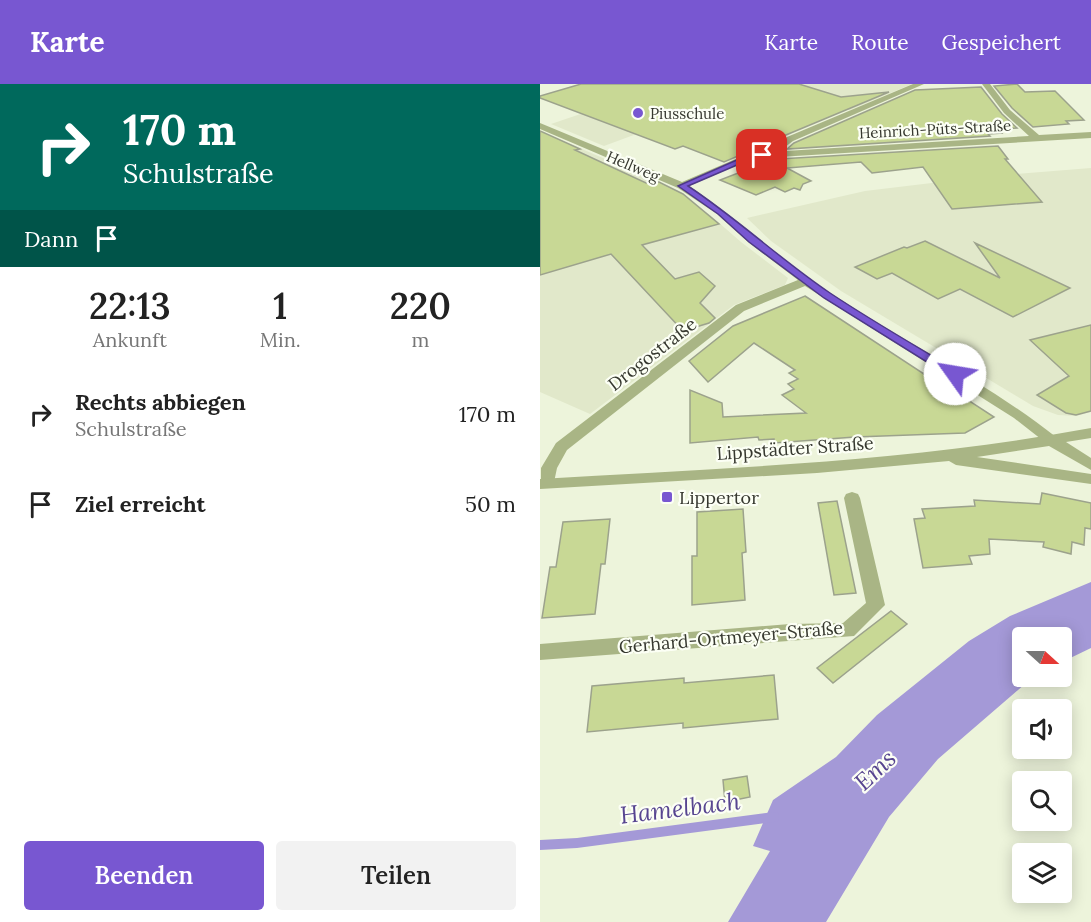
<!DOCTYPE html>
<html lang="de">
<head>
<meta charset="utf-8">
<style>
  :root { --surface:#fff; --page:#f2f2f2; --text:#222; --muted:#767676; --accent:#7857d1 }
  body { margin:0; font-family:Lora,serif; background:var(--page); color:var(--text); height:100vh; display:flex; flex-direction:column; font-size:22px; white-space:nowrap }
  * { box-sizing:border-box; margin:0 }
  p { font-size:20px; color:var(--muted) }
  .icon { flex:none; width:33px; height:33px; fill:none; stroke:currentColor; stroke-width:2; stroke-linecap:round; stroke-linejoin:round }
  .map { position:relative; flex:1; overflow:hidden }
  .panel { display:flex; flex-direction:column; background:var(--surface); width:540px }
  .panel>* { flex:none }
  .banner { background:#00695c; color:#fff; overflow:hidden }
  .needle { width:39px; rotate:111deg }
  .buttons { position:absolute; left:472px; top:543px; display:grid; gap:12px }
  .buttons a { display:grid; place-items:center; width:60px; height:60px; border-radius:6px; background:var(--surface); box-shadow:0 3px 15px #0003; font-size:30px }
  .pin { position:absolute; display:grid; place-items:center; width:51px; height:51px; color:#fff; margin:-26px; border-radius:12px; box-shadow:0 3px 9px #0006 }
  .me { position:absolute; width:66px; margin:-33px; rotate:302deg; stroke-linejoin:round; filter:drop-shadow(0 0 4px #0008) }
  .turn { display:flex; align-items:center; gap:21px; height:126px; padding:0 24px; font-size:27px }
  .turn .icon { width:78px; height:78px; stroke-width:2.5 }
  .turn b { display:block; font-size:42px; line-height:51px }
  .then { display:flex; align-items:center; height:57px; padding:0 24px; background:#0003; gap:12px; font-size:22px }
  .eta { display:flex; justify-content:space-evenly; align-items:center; height:102px; text-align:center }
  .eta b { font-size:36px; font-weight:600; line-height:42px }
  .primary-button { display:flex; gap:12px; margin-top:auto; padding:12px 24px }
  .primary-button a { flex:1; height:69px; border-radius:6px; background:var(--accent); color:#fff; font-size:24px; font-weight:600; line-height:69px; text-align:center }
  .primary-button a+a { background:var(--page); color:var(--text) }
  ul { padding:0; list-style:none }
  li { display:flex; align-items:center; gap:18px; height:90px; padding:0 24px }
  li div { flex:1 }
  li b { display:block; font-size:22px }
  li em { font-style:normal }
  header { display:flex; align-items:center; gap:36px; box-sizing:border-box; height:84px; padding:0 30px; background:var(--accent); color:#fff }
  header strong { font-size:28px }
  nav { display:flex; gap:33px; margin-inline-start:auto; font-size:21px }
  main { display:flex; flex:1; min-height:0 }
  .map>svg:first-child { display:block }
</style>
</head>
<body>
<header>
<strong>Karte</strong>
<nav><a>Karte</a><a>Route</a><a>Gespeichert</a></nav>
</header>
<main>
<section class="panel">
<div class="banner">
<div class="turn"><svg class="icon" aria-label="right" viewBox="0 0 24 24"><path d="M7 20v-9h11M14 6l5 5-5 5"/></svg><div><b>170 m</b>Schulstraße</div></div>
<div class="then">Dann<svg class="icon" aria-label="arrive" viewBox="0 0 24 24"><path d="M6 21V4h12l-3 4 3 4H6"/></svg></div>
</div>
<div class="eta">
<div><b>22:13</b><p>Ankunft</p></div>
<div><b>1</b><p>Min.</p></div>
<div><b>220</b><p>m</p></div>
</div>
<ul>
<li><svg class="icon" aria-label="right" viewBox="0 0 24 24"><path d="M7 20v-9h11M14 6l5 5-5 5"/></svg><div><b>Rechts abbiegen</b><p>Schulstraße</p></div><em>170 m</em></li>
<li><svg class="icon" aria-label="arrive" viewBox="0 0 24 24"><path d="M6 21V4h12l-3 4 3 4H6"/></svg><div><b>Ziel erreicht</b></div><em>50 m</em></li>
</ul>
<div class="primary-button"><a>Beenden</a><a>Teilen</a></div>
</section>
<div class="map">
<svg width="551" height="838" viewBox="0 0 551 838">
  <rect width="100%" height="100%" fill="#edf4db"/>
  <g fill="#e1e8ca">
    <polygon points="129,0 183,18 64,62 11,40"/>
    <polygon points="227,0 372,0 310,26"/>
    <polygon points="0,47 128,102 170,131 201,158 248,194 245,201 194,221 50,330 0,308"/>
    <polygon points="551,84 551,328 536,332 518,331 493,322 301,207 231,157 207,134 325,107 450,92"/>
  </g>
  <polygon fill="#a499d7" points="551,498 551,564 522,578 522,554 483,554 483,592 493,593 398,675 349,733 286,838 188,838 230,767 213,762 233,716 296,673 337,631 429,557 470,532"/>
  <g fill="none" stroke-linecap="round" stroke-linejoin="round">
    <polygon fill="#a499d7" fill-rule="evenodd" points="234,728 238,729 239,733 238,737 234,738 37,764 0,766 0,756 37,754"/>
  </g>
  <g fill="#c8d895" stroke="#9ca28c" stroke-width="1.5">
    <polygon points="41,0 259,0 301,13 349,8 246,51 237,58 234,65 198,72 184,78 143,62 135,65 0,14 0,12"/>
    <polygon points="477,0 485,8 515,7 544,36 526,37 529,40 493,43 472,24 454,2"/>
    <polygon points="441,3 462,30 477,44 459,45 462,49 448,50 450,52 247,65 254,59 375,6"/>
    <polygon points="0,47 40,65 35,66 106,99 119,98 143,110 179,140 102,161 135,195 159,188 175,202 160,219 175,234 169,239 143,247 71,170 0,191"/>
    <polygon points="458,62 468,75 465,75 502,118 412,125 383,83 332,89 321,78 247,84 271,97 263,100 260,106 254,104 245,108 235,103 216,111 180,96 206,86 198,83 222,76"/>
    <polygon points="385,157 460,194 435,159 530,204 473,233 420,205 398,215 352,189 337,195 315,183 364,163 367,164"/>
    <polygon points="265,212 425,317 428,316 454,333 425,349 315,353 234,359 234,355 219,356 218,353 150,359 150,306 182,319 183,333 266,329 242,311 254,305 248,300 258,295 249,289 255,286 214,259 168,298 149,277 193,242"/>
    <polygon points="551,241 551,327 536,331 526,329 497,311 529,292 490,256"/>
    <polygon points="502,409 551,419 551,445 545,444 544,461 532,458 531,470 503,463 504,458 449,455 450,470 429,472 432,480 383,484 374,435 385,434 382,425 435,422 434,416 500,420"/>
    <polygon points="297,417 316,509 294,511 278,419"/>
    <polygon points="203,425 206,468 202,469 205,516 152,521 152,472 157,472 157,428"/>
    <polygon points="70,435 65,480 61,480 55,530 2,534 10,483 16,483 23,438"/>
    <polygon points="351,527 367,540 293,599 277,584"/>
    <polygon points="234,591 238,635 143,644 143,639 47,648 52,602 144,594 144,599"/>
    <polygon points="207,692 210,713 185,718 183,696"/>
  </g>
  <g fill="none" stroke-linecap="round" stroke-linejoin="round">
    <g fill="#a9b585" fill-rule="evenodd">
      <path d="M373,0H384L253,57L245,63V67L489,52L464,29L442,0H450L470,26L499,51L551,48V54L222,74L204,78L149,102C199,135 242,177 292,210C366,259 446,298 516,353L519,356L516,359H506L474,334L265,202L204,227L27,366L17,384L13,403H1V384L16,359L196,221L258,196L208,158L177,130L138,104L0,45V39L142,98L198,74L236,67L238,60L247,53Z"/>
      <polygon points="312,408 318,410 320,414 345,521 314,552 0,576 0,560 250,540 303,539 326,519 304,414 306,410"/>
    </g>
    <path fill="#a9b585" fill-rule="evenodd" d="M551,344V354L526,358L551,374V386L509,362L437,373L551,390V400L416,381L409,377L277,389L0,405V395C185,384 369,378 551,344Z"/>
  </g>
  <path fill="#7857d1" stroke="#4e3988" stroke-width="1.5" d="M222,68L225,69V72L204,78L148,102C198,135 241,176 290,209C332,237 376,262 419,288V293H411L284,214L209,158L178,130L138,102L199,75Z"/>
  <g fill="#7857d1" stroke="#fcfff5" stroke-width="2">
    <circle cx="98" cy="29" r="6"/>
    <rect x="121" y="407" width="12" height="12" rx="3"/>
  </g>
  <g text-anchor="middle" dominant-baseline="central" stroke-width="4.5" stroke-linejoin="round" paint-order="stroke">
    <g font-size="15" fill="#36382f" stroke="#fcfff5" text-anchor="start">
      <text x="110" y="29">Piusschule</text>
    </g>
    <g font-size="15" fill="#36382f" stroke="#fcfff5">
      <text transform="translate(395 45) rotate(-3)">Heinrich-Püts-Straße</text>
      <text transform="translate(93 82) rotate(23)">Hellweg</text>
    </g>
    <g font-size="18" fill="#36382f" stroke="#fcfff5">
      <text transform="translate(112 270) rotate(-38)">Drogostraße</text>
      <text transform="translate(255 364) rotate(-4)">Lippstädter Straße</text>
      <text transform="translate(191 553) rotate(-5)">Gerhard-Ortmeyer-Straße</text>
    </g>
    <g font-size="18" fill="#36382f" stroke="#fcfff5" text-anchor="start">
      <text x="139" y="413">Lippertor</text>
    </g>
    <g font-size="24" font-style="italic" fill="#574590" stroke="#fcfff5">
      <text transform="translate(335 686) rotate(-43)">Ems</text>
      <text transform="translate(140 724) rotate(-7)">Hamelbach</text>
    </g>
  </g>
</svg>
<div class="buttons">
<a><svg class="needle" viewBox="-14 -14 28 28"><path d="M0-13l5 13h-10z" fill="#e53935"/><path d="M0 13l5-13h-10z" fill="#767676"/></svg></a>
<a><svg class="icon" aria-label="sound" viewBox="0 0 24 24"><path d="M4 9h4l5-4v14l-5-4H4zM17 9q2 3 0 6"/></svg></a>
<a><svg class="icon" aria-label="search" viewBox="0 0 24 24"><circle cx="10" cy="10" r="6"/><path d="M15 15l6 6"/></svg></a>
<a><svg class="icon" aria-label="layers" viewBox="0 0 24 24"><path d="M12 4l9 5-9 5-9-5zM3 14l9 5 9-5"/></svg></a>
</div>
<div class="pin" style="left:222px;top:71px;background:#d93025"><svg class="icon" aria-label="arrive" viewBox="0 0 24 24"><path d="M6 21V4h12l-3 4 3 4H6"/></svg></div>
<svg class="me" style="left:415px;top:290px" viewBox="-20 -20 40 40"><circle r="19" fill="#fff"/><path d="M0-13L10 11 0 6-10 11z" fill="#7857d1"/></svg>
</div>
</main>
</body>
</html>
